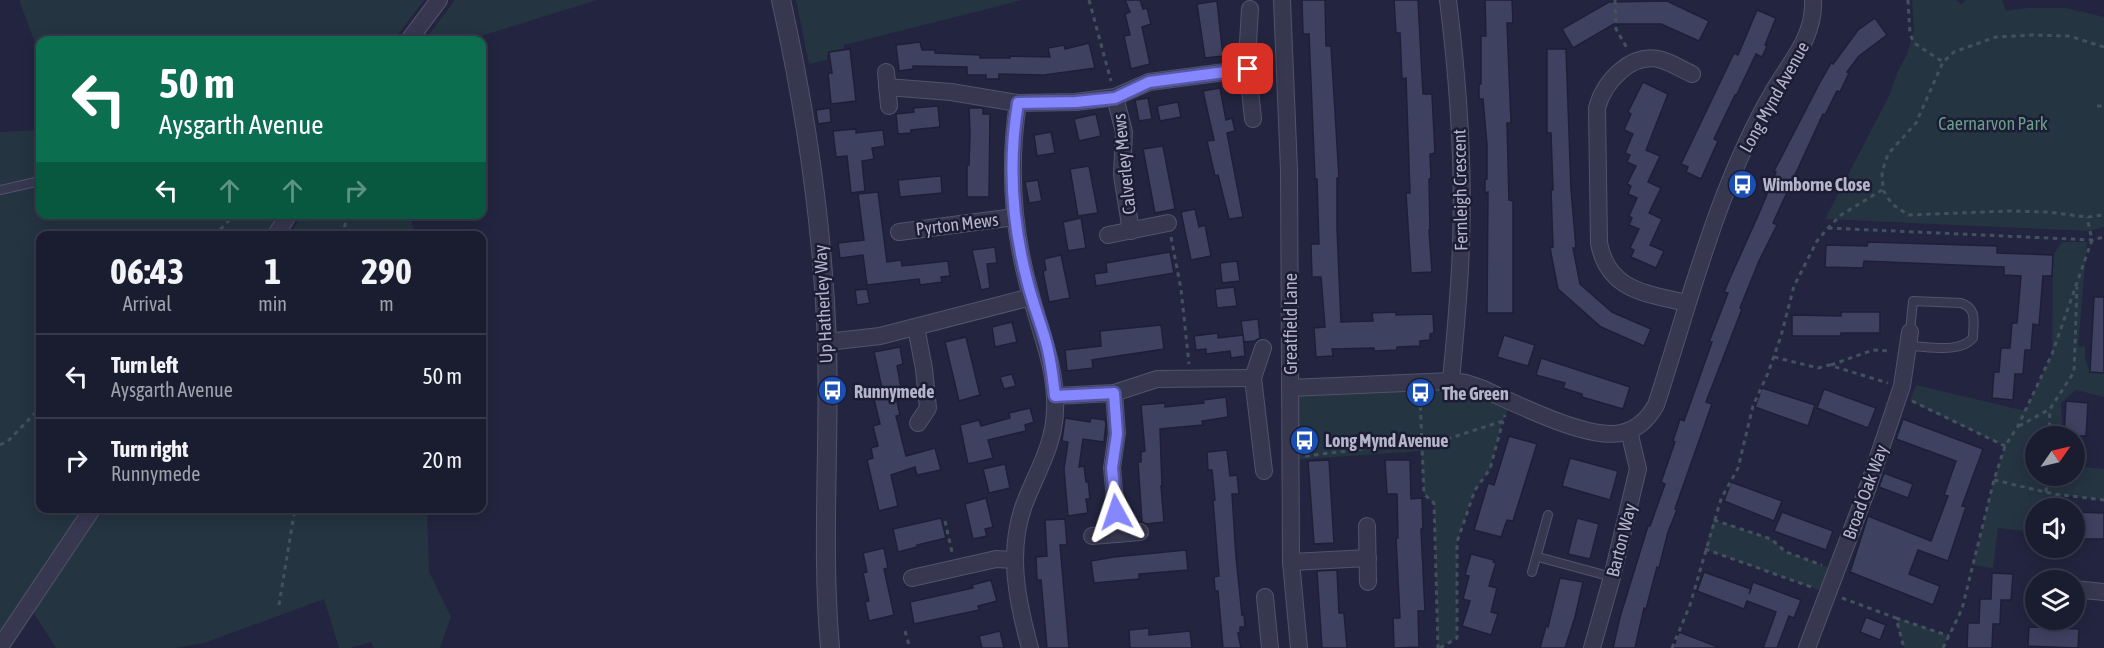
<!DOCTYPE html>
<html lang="en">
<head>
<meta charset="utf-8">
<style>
  :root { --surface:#1a1c30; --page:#27293c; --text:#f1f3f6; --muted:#9fa1ab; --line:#383a4c }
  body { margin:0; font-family:"Asap Condensed",sans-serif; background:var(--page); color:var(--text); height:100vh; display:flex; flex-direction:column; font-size:22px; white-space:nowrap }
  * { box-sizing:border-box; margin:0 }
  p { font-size:20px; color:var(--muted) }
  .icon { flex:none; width:33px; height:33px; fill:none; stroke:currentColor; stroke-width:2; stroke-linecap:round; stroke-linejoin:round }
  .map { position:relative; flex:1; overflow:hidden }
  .panel { position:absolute; left:36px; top:231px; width:450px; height:282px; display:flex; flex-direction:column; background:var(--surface); border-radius:12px; box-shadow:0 3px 15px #0003,0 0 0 2px var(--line) }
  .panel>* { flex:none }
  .top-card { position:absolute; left:36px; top:36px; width:450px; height:183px; border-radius:12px; box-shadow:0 3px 15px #0003,0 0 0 2px var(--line); background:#0b6e4f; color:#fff; overflow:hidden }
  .needle { width:39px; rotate:56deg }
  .fabs { position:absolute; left:2025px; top:426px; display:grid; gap:12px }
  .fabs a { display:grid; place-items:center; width:60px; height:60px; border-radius:50%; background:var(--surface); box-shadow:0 3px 15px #0003,0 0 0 2px var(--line); font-size:30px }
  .pin { position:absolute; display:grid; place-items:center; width:51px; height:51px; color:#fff; margin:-26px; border-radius:12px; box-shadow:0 3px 9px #0006 }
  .me { position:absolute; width:66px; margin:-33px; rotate:355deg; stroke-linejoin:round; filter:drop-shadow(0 0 4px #0008) }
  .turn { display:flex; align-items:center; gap:21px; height:126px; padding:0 24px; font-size:27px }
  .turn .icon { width:78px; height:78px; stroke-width:2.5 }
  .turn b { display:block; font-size:42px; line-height:51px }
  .lanes { display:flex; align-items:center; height:57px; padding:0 24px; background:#0003; justify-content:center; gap:30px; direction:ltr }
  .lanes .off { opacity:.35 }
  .eta { display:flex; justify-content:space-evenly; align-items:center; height:102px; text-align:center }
  .eta b { font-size:36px; font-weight:700; line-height:42px }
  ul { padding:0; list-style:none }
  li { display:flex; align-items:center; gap:18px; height:84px; padding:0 24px; border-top:2px solid var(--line) }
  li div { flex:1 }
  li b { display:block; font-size:22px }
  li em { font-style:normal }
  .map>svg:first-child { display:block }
</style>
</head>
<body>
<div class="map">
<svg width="2104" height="648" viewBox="0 0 2104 648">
  <rect width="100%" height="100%" fill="#232540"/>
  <g fill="#253441">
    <polygon points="19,0 424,0 394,40 40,40 40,56"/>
    <polygon points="455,0 597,0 468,40 425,40"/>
    <polygon points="796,0 1022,0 844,45 844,48 827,55 827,60 809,64"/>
    <polygon points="1912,0 1956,0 1962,4 1966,0 2002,0 2006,11 2028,8 2066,8 2104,17 2104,227 2089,231 1825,219 1889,96 1898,71 1907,54 1914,30"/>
    <polygon points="40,130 40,214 281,215 267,235 40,236 40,508 86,509 0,632 0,132"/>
    <polygon points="303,214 410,215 415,235 289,235"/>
    <polygon points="2062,242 2087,242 2078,347 2085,346 2085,358 2090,372 2104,373 2104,397 2076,390 2061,403 2062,427 2052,429 2051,436 2036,436 2036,476 2074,476 2075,466 2104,469 2104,500 2063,495 2059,508 2036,508 2035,532 1998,528 1993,568 1973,565 1994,480 2005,446 1910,401 1916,385 2025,411 2052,354 2053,255"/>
    <polygon points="1451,381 1511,402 1503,421 1490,469 1475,490 1457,542 1457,638 1438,648 1434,503 1424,494 1421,451 1291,460 1290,388"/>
    <polygon points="427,508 429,572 451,617 440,648 374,648 371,642 350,648 339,648 324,599 204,643 175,648 56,648 33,612 103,509"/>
    <polygon points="1714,520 1771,539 1786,552 1836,570 1827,593 1705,549"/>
    <polygon points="1896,618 1949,636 1943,648 1904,648"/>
  </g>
  <g fill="#3f4161" stroke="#1e1f37" stroke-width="1.5">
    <polygon points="1125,0 1140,0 1143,9 1147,8 1151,24 1142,27 1150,64 1131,69 1124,36 1130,35 1125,14 1130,12"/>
    <polygon points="1302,0 1325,0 1326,46 1331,46 1339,178 1337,178 1337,229 1341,322 1373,321 1372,313 1396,312 1396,315 1433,314 1434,333 1430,334 1430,340 1420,341 1420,346 1397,347 1397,350 1374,351 1374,348 1332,349 1333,356 1316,357 1314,328 1325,327 1321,277 1312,277 1311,244 1319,244 1317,179 1315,179 1309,34 1303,34"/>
    <polygon points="1394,0 1418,0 1423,94 1432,94 1435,153 1430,154 1431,179 1429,179 1430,230 1429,230 1432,272 1411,273 1406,193 1410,193 1406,78 1402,79 1400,33 1396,33"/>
    <polygon points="1485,0 1512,0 1513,23 1507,23 1511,123 1507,123 1509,200 1513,201 1513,313 1487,313 1488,192 1485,193 1485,179 1487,179 1487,145 1483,99 1479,99 1479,84 1481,84 1481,36 1486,36"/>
    <polygon points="1217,1 1223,56 1205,58 1197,4"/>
    <polygon points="1667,1 1709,21 1699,41 1661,24 1614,24 1573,48 1562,29 1609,2"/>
    <polygon points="1757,10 1776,18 1765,45 1767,46 1762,57 1756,54 1736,96 1735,95 1714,139 1718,141 1701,179 1686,172 1688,167 1681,164 1734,53 1738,55"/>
    <polygon points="1875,18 1887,35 1859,56 1847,72 1849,73 1840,92 1837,91 1825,115 1823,114 1773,223 1777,225 1759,261 1740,308 1742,309 1706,402 1712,404 1675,509 1677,510 1668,532 1659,568 1657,567 1646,609 1644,608 1635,648 1613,648 1620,617 1648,526 1650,526 1665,484 1661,482 1675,442 1673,441 1680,419 1684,421 1712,342 1709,342 1728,293 1724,292 1730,278 1760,211 1776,172 1774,171 1818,86 1831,63 1833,64 1858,30"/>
    <polygon points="920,42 922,50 935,50 935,53 980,55 980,58 1010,58 1010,56 1050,57 1048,48 1064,45 1065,49 1089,43 1095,68 1044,75 999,74 999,79 986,79 986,75 967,75 967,67 913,66 913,69 899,71 896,45"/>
    <polygon points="850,49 856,101 831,104 828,73 832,73 829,52"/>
    <polygon points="1547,49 1566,49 1571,189 1576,248 1573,248 1580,284 1612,312 1651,329 1644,346 1601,327 1558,289 1550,248 1553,247 1551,190 1553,190 1551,133 1547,133"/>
    <polygon points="1643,82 1668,94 1646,150 1660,156 1648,182 1661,188 1649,213 1662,219 1650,245 1664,251 1656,268 1631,257 1634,250 1630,248 1639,229 1629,225 1632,218 1629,216 1637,198 1628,194 1631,186 1627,184 1636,166 1627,162 1630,155 1625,153 1633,134 1624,130 1631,114 1628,112"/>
    <polygon points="1220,88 1226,120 1232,118 1235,131 1227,133 1243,217 1229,219 1218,175 1215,176 1207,141 1214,140 1203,91"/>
    <polygon points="1148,98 1152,119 1139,121 1135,100"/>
    <polygon points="1178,102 1181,117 1160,121 1157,106"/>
    <polygon points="938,106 940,127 911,130 911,133 898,134 896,114 914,112 913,108"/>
    <polygon points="830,108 831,122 818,124 816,110"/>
    <polygon points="969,108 983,108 983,114 990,114 989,197 967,197 967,165 969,165 970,134"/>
    <polygon points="1096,114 1101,136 1079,141 1074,119"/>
    <polygon points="856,129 856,133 883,130 885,146 872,148 874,159 862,161 865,191 851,193 847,156 836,157 833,131"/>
    <polygon points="1051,132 1055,153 1037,156 1034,135"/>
    <polygon points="1163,146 1175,209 1155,213 1143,149"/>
    <polygon points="1089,166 1098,213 1078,216 1070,169"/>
    <polygon points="941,176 942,193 900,197 898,180"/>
    <polygon points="1038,180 1042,201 1029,203 1025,182"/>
    <polygon points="878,192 887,262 901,260 902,266 948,261 950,276 941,277 942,282 920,285 919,279 867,285 863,255 840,258 838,243 864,240 858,194"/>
    <polygon points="1195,209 1199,227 1205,225 1211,256 1191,260 1181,212"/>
    <polygon points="1081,218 1086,248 1068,251 1063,222"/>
    <polygon points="1868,242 1997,246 1997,253 2053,255 2052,276 2043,276 2039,325 2033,324 2031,350 2025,350 2023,374 2015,374 2013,400 1992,398 1994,372 1999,372 2001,348 2010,348 2012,323 2017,323 2021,276 2004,275 2004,267 1864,261 1863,268 1825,267 1826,245 1867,246"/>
    <polygon points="995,247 997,263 987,264 990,288 981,290 972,250"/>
    <polygon points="1170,252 1174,273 1096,286 1094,274 1107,272 1106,263"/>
    <polygon points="1061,255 1070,298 1049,302 1043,271 1046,270 1044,259"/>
    <polygon points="1237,261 1240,281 1222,283 1220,263"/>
    <polygon points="1234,287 1237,306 1217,308 1215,289"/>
    <polygon points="867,289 870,303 857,305 855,290"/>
    <polygon points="2094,297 2104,297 2104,373 2090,372"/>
    <polygon points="1841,312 1880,312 1880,333 1841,333 1841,336 1792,336 1792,315 1841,316"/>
    <polygon points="1258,319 1260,338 1255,341 1244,342 1241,321"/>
    <polygon points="1012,322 1017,342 995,347 992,327"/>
    <polygon points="1161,325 1164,349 1092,360 1093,368 1067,371 1065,350 1101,346 1100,331"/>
    <polygon points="1218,333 1218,338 1243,335 1245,356 1231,358 1230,351 1206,354 1206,349 1196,350 1194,336"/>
    <polygon points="1504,335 1535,345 1528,366 1497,357"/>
    <polygon points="966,337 980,395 959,401 945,342"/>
    <polygon points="900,347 903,364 897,366 901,387 894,388 900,415 896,416 906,456 935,448 941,470 917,475 915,467 891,475 898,506 879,511 867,460 873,458 871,448 878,446 873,426 880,424 874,399 884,397 874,352"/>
    <polygon points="1541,358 1630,387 1623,409 1582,397 1582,394 1563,388 1565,383 1536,375"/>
    <polygon points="1012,374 1016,386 1004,389 1000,377"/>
    <polygon points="1762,388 1815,405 1808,426 1755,407"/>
    <polygon points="1824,389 1876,408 1868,428 1817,408"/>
    <polygon points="1226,397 1228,417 1202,421 1203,425 1160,429 1162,486 1161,486 1164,522 1146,524 1142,522 1138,462 1141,462 1141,452 1145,451 1141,405 1165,403 1165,407 1204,403 1203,400"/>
    <polygon points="2066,401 2088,403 2086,436 2064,436"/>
    <polygon points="1030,408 1034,422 1025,425 1026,431 988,440 993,458 968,464 960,425 979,420 981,426 1010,418 1009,413"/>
    <polygon points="1065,418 1090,422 1091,418 1105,420 1106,423 1104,442 1083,439 1079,467 1084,466 1086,482 1088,481 1090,499 1086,499 1088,513 1068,516 1064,469 1068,442 1062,441"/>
    <polygon points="1903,419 1983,449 1962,506 1966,507 1948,561 1918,550 1909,574 1940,586 1933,605 1850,572 1868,516 1931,541 1942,512 1948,496 1944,495 1956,461 1896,439"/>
    <polygon points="1509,436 1537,444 1513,521 1507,520 1501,537 1474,530 1488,483 1494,485"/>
    <polygon points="1227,450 1230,476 1237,475 1239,494 1232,494 1236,557 1242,615 1244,614 1245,627 1240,627 1240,633 1238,633 1241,648 1223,648 1218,591 1215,591 1214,577 1219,576 1213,500 1215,500 1212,470 1208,470 1207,452"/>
    <polygon points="1570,458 1618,471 1610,500 1562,486"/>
    <polygon points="1329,460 1334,543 1314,544 1308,461"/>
    <polygon points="1385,460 1410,460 1411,499 1422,498 1423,529 1421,529 1425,611 1418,611 1419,647 1394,648 1393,618 1400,618 1396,538 1398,538 1397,494 1387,494"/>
    <polygon points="1005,464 1010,488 989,493 983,469"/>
    <polygon points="1884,473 1913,484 1908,498 1879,487"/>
    <polygon points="1731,482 1782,501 1774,521 1724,501"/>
    <polygon points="986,498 993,527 985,529 987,536 973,539 965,504"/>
    <polygon points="1782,512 1833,531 1826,550 1774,531"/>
    <polygon points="2074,512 2104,513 2104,539 2074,539"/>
    <polygon points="941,518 946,538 917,545 917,547 898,552 893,529"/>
    <polygon points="1577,518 1599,524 1590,559 1568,554"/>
    <polygon points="1065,519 1067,545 1060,545 1069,648 1047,648 1041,580 1037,580 1036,557 1047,556 1045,520"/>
    <polygon points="884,548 888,568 884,569 894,615 869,621 865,602 869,601 863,573 867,572 863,553"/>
    <polygon points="1186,550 1188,570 1139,574 1139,579 1094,583 1091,561 1114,557"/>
    <polygon points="1471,554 1494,560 1493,562 1496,563 1489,586 1497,588 1491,612 1498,614 1491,635 1462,626 1470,601 1463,599 1469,576 1465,575"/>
    <polygon points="1337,570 1339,613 1344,613 1347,648 1322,648 1317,571"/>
    <polygon points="1704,572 1751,589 1749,594 1753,582 1801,600 1794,618 1789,616 1777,648 1763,648 1776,612 1747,601 1744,609 1697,591"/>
    <polygon points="1992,573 2013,574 2011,600 2001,600 2000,624 1993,624 1992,648 1967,648 1968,623 1979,623 1980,599 1991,599"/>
    <polygon points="1560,578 1583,582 1575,617 1565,648 1540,648 1546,626 1548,627"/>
    <polygon points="991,580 997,601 978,606 979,610 914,624 910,602 973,588 972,585"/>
    <polygon points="1866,617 1886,625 1880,640 1860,632"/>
    <polygon points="2029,627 2079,629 2078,648 2028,646"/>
    <polygon points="1149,628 1149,635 1190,631 1192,648 1130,648 1129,630"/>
    <polygon points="1000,631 1004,648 982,648 979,636"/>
    <polygon points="1679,632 1718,647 1718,648 1673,648"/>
  </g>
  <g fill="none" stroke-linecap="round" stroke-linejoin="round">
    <defs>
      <g id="service">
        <polyline points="0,190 40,181"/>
        <path d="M1908,346C1928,346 1959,354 1973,338C1973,323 1978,308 1961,303L1913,301L1910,332"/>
        <polyline points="1538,557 1612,577"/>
        <polyline points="1532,572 1548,515"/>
      </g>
      <g id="minor">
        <polyline points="1282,0 1289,170 1291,562 1299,648"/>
        <path d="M1448,0C1458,80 1464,162 1461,243C1460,289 1455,335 1451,381"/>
        <polyline points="1250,9 1247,60 1253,119"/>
        <polyline points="409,40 439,0"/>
        <polyline points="886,72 889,106"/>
        <polyline points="887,87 951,92 1018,103 1076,102 1115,97 1149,82 1248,69"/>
        <polyline points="1115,97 1124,132 1122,175 1131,231"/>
        <path d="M1018,103C1008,167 1013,233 1031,296C1041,334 1057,370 1055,411C1054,446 1036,473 1024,505C1007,552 1017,601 1030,648"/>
        <polyline points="899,232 1015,217"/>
        <polyline points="1108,235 1168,223"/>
        <polyline points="275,236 289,214"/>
        <path d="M1686,303C1646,293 1608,291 1599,243L1597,108C1604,82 1631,51 1662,60C1672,63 1683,70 1692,74"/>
        <polyline points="916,327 924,369 928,408 918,423"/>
        <polyline points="827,342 880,336 1031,297"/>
        <polyline points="1263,348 1253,378 1264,471"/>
        <path d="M1290,388L1451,381L1466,383L1481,388C1514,403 1587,440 1621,433C1637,430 1648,419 1656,405C1691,298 1717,188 1774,90C1791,61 1815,36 1813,0"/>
        <polyline points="1114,393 1117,433 1112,468 1118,534"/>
        <polyline points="1055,396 1114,393 1157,379 1253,378"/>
        <polyline points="1367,526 1368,582"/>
        <polyline points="1092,536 1140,532"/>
        <polyline points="1291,562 1368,558"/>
        <polyline points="912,578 996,559 1014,560"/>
        <polyline points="2074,589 2104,592"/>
        <polyline points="1265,597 1270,648"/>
        <polyline points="0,647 93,508"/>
        <polyline points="1592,648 1612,577 1638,469 1629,431"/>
        <polyline points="1807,648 1868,487 1902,386 1910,332"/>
      </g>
      <path id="tertiary" d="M781,0C806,112 823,227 827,343C830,444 821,547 830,648"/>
    </defs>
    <use href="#service" stroke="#52536b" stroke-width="10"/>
    <use href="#minor" stroke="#52536b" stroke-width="18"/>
    <use href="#tertiary" stroke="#52536b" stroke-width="20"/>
    <g stroke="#43515e" stroke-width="3" stroke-dasharray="4.5 4.5" stroke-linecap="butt">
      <polyline points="1089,0 1111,81"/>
      <polyline points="1615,0 1616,29 1627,48"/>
      <polyline points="1908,0 1910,34 1914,43 1943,62"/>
      <polyline points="2104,47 2069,36 2032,35 1996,37 1954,52 1943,62 1916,123 1888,154 1882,172 1883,190 1892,204 1908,215 2009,211 2048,212 2087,217 2104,215"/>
      <polyline points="2097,106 2104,106"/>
      <polyline points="1828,228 2092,240 2104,237"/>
      <polyline points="214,236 235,214"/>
      <polyline points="343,236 347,214"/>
      <polyline points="1171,237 1181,289 1189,364"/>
      <polyline points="1774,357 1818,368 1829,365 1888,383"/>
      <polyline points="1831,365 1873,350 1890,351"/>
      <polyline points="1420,397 1424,494 1434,503 1438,648"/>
      <polyline points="1912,401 2005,446"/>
      <polyline points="2019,426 2050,409 2074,372 2077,287"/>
      <polyline points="2049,436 2050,409"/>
      <polyline points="0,445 8,441 40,408"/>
      <polyline points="1305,456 1397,445 1422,447 1503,421 1505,415"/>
      <polyline points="1994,480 2054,494 2104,500"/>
      <polyline points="2046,492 2047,476"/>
      <polyline points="1714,520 1771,539 1786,552 1822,565"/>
      <polyline points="945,521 952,552"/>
      <polyline points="1705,549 1814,588"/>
      <polyline points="1842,598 1896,618 1904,648"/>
      <polyline points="279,605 295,508"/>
      <polyline points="1896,618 1949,636"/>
      <polyline points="905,631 910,648"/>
      <polyline points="1440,648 1457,638 1457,542 1475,490 1490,469 1503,421"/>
      <polyline points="1672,648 1690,605 1721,499 1738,468 1753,406 1768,373 1781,336 1794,286 1817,241 1828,228 1841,215 1882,190"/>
      <polyline points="1943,648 1962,609 1994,480 2005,446 2018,426 2052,354 2092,240 2087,217"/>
    </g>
    <use href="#service" stroke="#373850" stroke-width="8"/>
    <use href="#minor" stroke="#373850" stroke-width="16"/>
    <use href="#tertiary" stroke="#373850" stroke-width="18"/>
  </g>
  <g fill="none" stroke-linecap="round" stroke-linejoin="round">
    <defs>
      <path id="route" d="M1116,512L1112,468L1117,434L1114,393L1055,396C1053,378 1051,360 1046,342C1040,321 1032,301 1027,280C1012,222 1008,162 1018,103L1076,102L1115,98L1149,82L1248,69"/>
    </defs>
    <use href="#route" stroke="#5658a5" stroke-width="15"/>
    <use href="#route" stroke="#8587fe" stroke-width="10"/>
  </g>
  <defs>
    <symbol id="bus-disc" viewBox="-11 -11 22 22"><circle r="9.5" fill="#1a4fb4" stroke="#1c1d35"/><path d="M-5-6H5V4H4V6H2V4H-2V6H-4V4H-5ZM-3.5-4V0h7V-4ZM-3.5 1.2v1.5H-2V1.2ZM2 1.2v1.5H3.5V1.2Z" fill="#fff"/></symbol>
  </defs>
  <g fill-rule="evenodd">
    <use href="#bus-disc" x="1726" y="168" width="33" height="33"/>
    <use href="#bus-disc" x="816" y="374" width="33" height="33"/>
    <use href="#bus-disc" x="1404" y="376" width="33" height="33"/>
    <use href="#bus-disc" x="1288" y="424" width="33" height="33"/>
  </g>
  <g text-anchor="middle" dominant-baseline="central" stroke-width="5" stroke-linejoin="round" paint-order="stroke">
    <g font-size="18" fill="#b4b4cb" stroke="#1c1d35">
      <text transform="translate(1774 97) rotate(-61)">Long Mynd Avenue</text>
      <text transform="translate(1124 164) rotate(-96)">Calverley Mews</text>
      <text transform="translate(1460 190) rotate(-91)">Fernleigh Crescent</text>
      <text transform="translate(957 224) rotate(-7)">Pyrton Mews</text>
      <text transform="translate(823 304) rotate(-93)">Up Hatherley Way</text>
      <text transform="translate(1290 324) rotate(-90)">Greatfield Lane</text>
      <text transform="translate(1865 492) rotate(-70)">Broad Oak Way</text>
      <text transform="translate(1621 540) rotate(-76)">Barton Way</text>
    </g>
    <g font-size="18" fill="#699d88" stroke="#1c1d35">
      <text x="1993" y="123">Caernarvon Park</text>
    </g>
    <g font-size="18" font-weight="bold" fill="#b4b4cb" stroke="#1c1d35" text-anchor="start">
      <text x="1763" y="184">Wimborne Close</text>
      <text x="854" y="391">Runnymede</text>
      <text x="1442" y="393">The Green</text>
      <text x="1325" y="440">Long Mynd Avenue</text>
    </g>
  </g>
</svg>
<div class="fabs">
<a><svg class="needle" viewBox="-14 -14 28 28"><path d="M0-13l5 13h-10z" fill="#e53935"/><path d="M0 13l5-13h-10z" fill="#9fa1ab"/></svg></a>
<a><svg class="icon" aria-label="sound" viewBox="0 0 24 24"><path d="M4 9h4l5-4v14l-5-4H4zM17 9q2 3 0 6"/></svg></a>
<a><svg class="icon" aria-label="layers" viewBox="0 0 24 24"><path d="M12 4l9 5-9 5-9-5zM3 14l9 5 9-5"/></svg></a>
</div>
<div class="pin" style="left:1248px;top:69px;background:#d93025"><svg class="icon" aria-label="arrive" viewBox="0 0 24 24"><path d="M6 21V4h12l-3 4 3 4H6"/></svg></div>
<svg class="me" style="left:1116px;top:512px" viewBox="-20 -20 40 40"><path d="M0-17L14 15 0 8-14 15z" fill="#8587fe" stroke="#fff" stroke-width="4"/></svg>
<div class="top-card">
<div class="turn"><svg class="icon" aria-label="left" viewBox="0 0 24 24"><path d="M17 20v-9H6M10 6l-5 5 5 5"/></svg><div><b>50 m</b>Aysgarth Avenue</div></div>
<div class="lanes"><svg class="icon" aria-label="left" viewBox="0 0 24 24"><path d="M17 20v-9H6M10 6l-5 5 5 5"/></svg><svg class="icon off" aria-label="ahead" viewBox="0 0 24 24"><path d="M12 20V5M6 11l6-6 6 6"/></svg><svg class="icon off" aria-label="ahead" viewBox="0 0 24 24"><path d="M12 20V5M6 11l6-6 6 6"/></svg><svg class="icon off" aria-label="right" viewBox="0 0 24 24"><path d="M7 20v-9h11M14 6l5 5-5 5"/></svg></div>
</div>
<section class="panel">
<div class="eta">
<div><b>06:43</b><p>Arrival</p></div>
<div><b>1</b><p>min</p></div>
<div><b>290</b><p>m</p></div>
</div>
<ul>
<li><svg class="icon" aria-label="left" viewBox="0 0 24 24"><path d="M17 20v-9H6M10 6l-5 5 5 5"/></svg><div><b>Turn left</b><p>Aysgarth Avenue</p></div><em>50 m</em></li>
<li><svg class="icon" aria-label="right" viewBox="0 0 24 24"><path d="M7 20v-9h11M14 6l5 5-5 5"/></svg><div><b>Turn right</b><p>Runnymede</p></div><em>20 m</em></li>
</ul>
</section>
</div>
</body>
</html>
